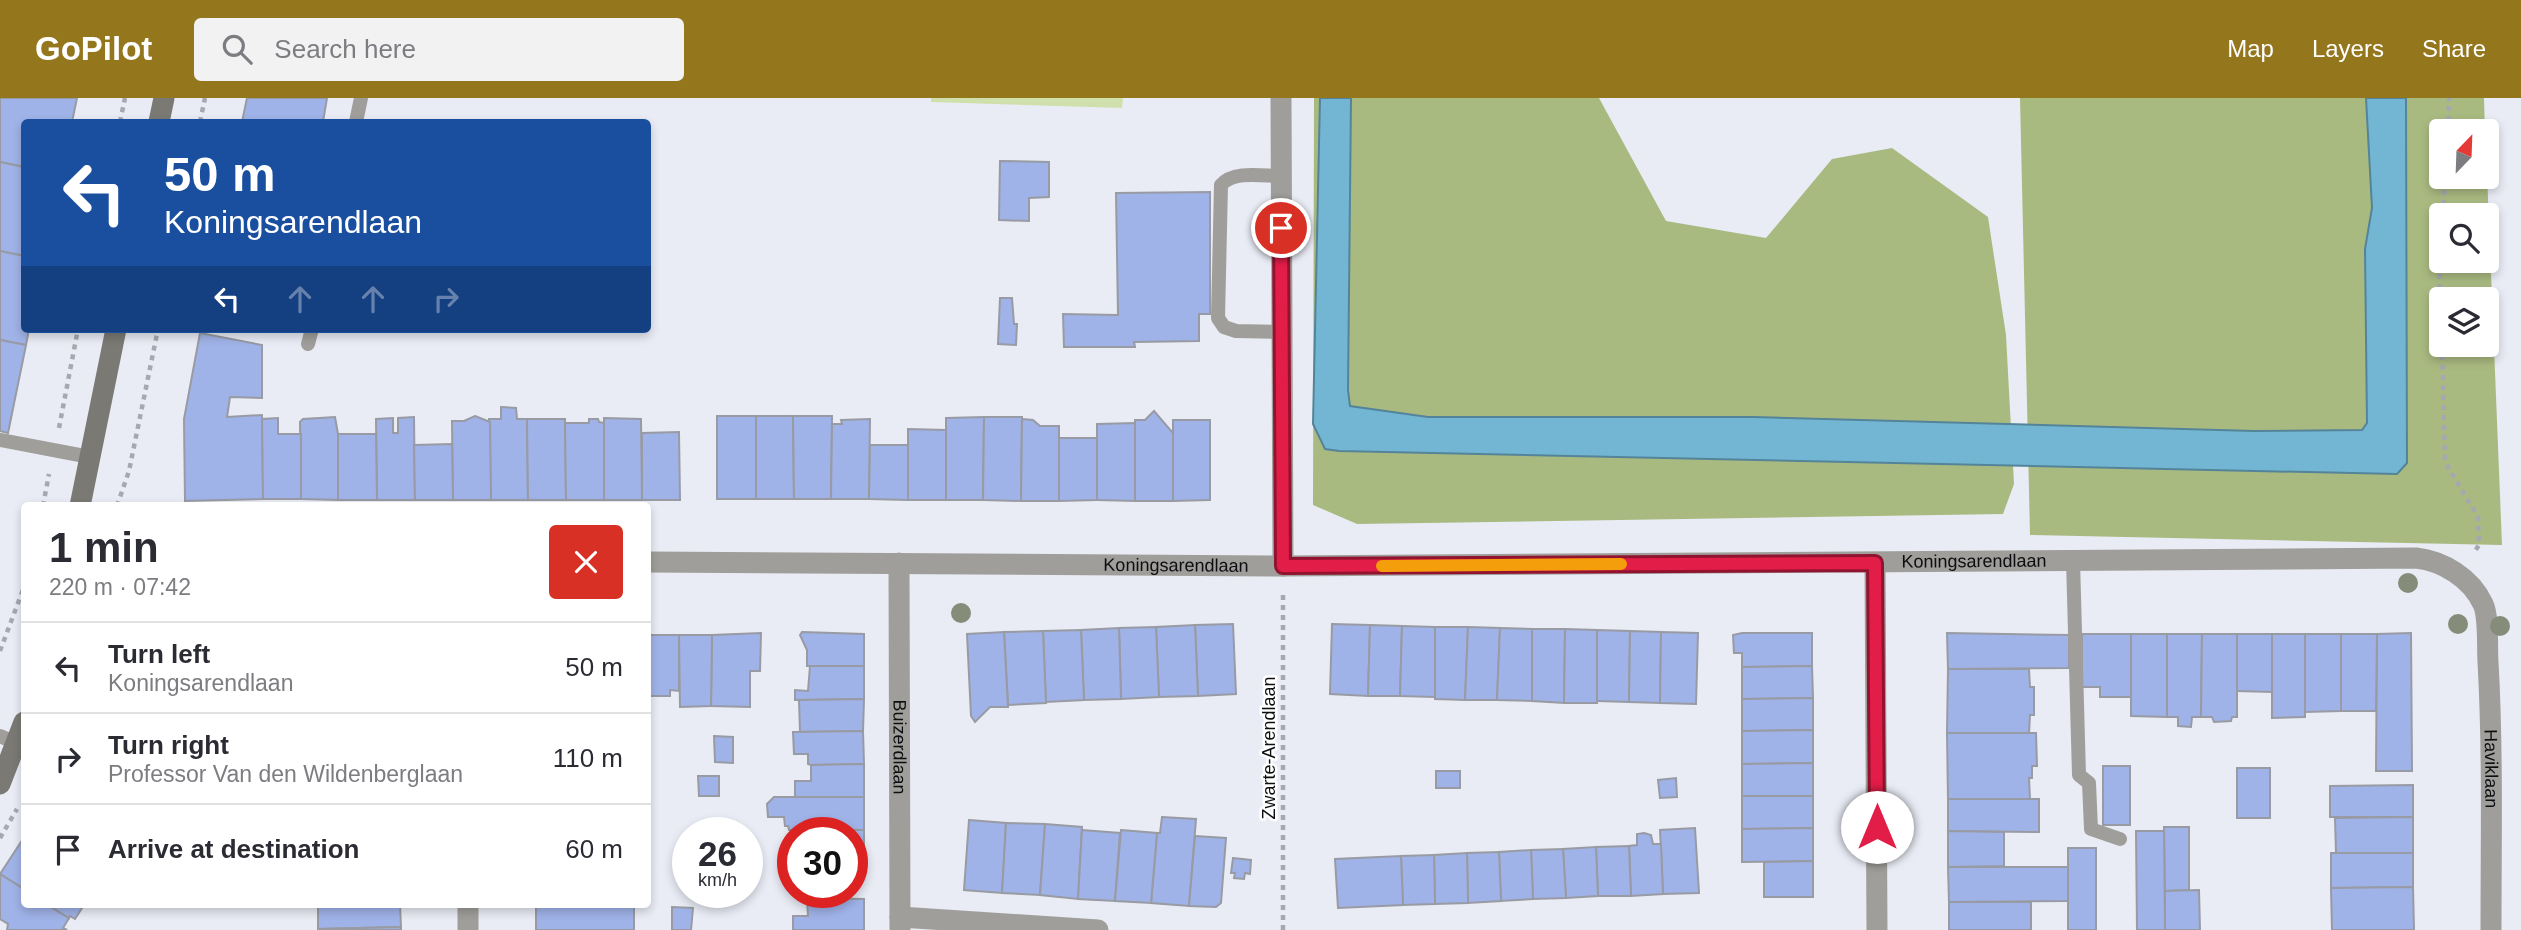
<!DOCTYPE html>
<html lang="en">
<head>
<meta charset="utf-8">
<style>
  :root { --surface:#fff; --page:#f2f2f3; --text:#2b2b33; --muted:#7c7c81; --line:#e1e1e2; --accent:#94761d }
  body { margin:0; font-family:Arial,sans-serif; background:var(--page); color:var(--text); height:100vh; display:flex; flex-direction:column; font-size:26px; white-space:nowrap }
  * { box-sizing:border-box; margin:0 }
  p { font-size:23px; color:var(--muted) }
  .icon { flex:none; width:38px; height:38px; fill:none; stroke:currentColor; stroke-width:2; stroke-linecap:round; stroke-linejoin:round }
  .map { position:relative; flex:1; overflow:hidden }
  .sheet { position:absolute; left:21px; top:404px; width:630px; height:406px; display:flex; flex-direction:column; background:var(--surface); border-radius:7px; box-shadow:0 4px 10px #0003 }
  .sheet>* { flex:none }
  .hud { position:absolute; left:21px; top:21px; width:630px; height:214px; border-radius:7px; box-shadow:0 4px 10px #0003; background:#1a4fa0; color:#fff; overflow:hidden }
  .needle { width:46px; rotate:23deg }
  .fabs { position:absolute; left:2429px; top:21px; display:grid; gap:14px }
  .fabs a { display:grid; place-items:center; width:70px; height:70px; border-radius:7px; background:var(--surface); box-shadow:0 4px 10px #0003; font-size:35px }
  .speed { position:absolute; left:672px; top:719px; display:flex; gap:14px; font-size:35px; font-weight:700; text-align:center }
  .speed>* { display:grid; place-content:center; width:91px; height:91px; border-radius:50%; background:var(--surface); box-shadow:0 4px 10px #0003; line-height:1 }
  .speed small { font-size:18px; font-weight:400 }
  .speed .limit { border:10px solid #d22; background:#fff; color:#111 }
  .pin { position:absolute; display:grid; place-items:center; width:60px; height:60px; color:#fff; margin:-30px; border:4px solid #fff; border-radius:50%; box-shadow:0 2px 7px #0007 }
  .me { position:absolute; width:77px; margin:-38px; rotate:0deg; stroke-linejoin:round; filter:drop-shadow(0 0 5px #0008) }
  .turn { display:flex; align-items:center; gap:24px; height:147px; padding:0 28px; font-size:32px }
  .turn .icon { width:91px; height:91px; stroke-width:2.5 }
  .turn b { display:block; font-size:49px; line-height:60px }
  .lanes { display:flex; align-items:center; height:66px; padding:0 28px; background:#0003; justify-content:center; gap:35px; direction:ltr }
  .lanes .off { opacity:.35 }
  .round { display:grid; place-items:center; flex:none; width:74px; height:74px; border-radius:7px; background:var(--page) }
  .overview { display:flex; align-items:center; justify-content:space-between; height:119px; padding:0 28px }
  h1 { font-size:42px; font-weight:600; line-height:52px }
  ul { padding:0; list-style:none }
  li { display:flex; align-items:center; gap:21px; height:91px; padding:0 28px; border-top:2px solid var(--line) }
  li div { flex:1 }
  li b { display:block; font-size:26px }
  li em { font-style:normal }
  header { display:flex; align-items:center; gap:42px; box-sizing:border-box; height:98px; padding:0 35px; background:var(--accent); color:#fff }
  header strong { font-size:33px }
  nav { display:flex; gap:38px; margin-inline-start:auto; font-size:24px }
  .search { width:490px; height:63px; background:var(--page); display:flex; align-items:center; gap:18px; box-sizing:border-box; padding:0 24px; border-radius:7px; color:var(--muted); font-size:26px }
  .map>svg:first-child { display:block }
</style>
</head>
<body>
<header>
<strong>GoPilot</strong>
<div class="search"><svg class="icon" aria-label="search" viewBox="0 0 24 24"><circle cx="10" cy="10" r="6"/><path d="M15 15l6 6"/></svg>Search here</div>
<nav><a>Map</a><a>Layers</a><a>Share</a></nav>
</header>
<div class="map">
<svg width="2521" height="832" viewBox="0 0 2521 832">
  <rect width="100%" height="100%" fill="#e9ecf5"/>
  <polygon fill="#d0e0ad" points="931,0 1123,0 1122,10 931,4"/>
  <g fill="#a9ba81" fill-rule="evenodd">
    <polygon points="1314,0 1599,0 1666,123 1766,140 1832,61 1892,50 1988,119 2006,237 2014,386 2003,416 1357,426 1313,407"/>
    <path d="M2020,0H2484L2485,33H2441V79H2487V75L2502,447L2030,437ZM2441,117H2487V163H2441ZM2441,201H2487V247H2441Z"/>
  </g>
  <polygon fill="#73b6d3" stroke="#548499" stroke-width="2" points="1320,0 1351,0 1348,292 1350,308 1428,319 1754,319 2254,333 2362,332 2367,325 2365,151 2372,110 2366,0 2406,0 2407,365 2397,376 1339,353 1325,351 1313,326"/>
  <g fill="#a0b3e8" stroke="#989ba3" stroke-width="2">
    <polygon points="0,0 77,0 72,24 24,24 24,69 0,64"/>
    <polygon points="247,0 327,0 323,24 242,24"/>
    <polygon points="1000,63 1049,64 1049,99 1029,100 1029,123 999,122"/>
    <polygon points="0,64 24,69 24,158 0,153"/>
    <polygon points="1210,94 1210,216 1199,216 1199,243 1134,244 1135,249 1064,249 1063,216 1118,217 1116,95"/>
    <polygon points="0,153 24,158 24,231 29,231 26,247 0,242"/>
    <polygon points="1000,200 1012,200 1014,226 1017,226 1016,247 998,246"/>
    <polygon points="200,235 262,247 262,300 230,299 227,319 262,317 263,401 185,403 184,321"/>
    <polygon points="0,242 26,247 8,335 0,333"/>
    <polygon points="501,309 516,310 517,321 527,321 528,402 491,402 489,321 501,321"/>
    <polygon points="1154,313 1173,335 1173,403 1135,403 1135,322 1145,322"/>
    <polygon points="475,318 490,324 491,402 453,402 452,323 464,323"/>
    <rect x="717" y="318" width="39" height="83"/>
    <polygon points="756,318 793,318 794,401 756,401"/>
    <polygon points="793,318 832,318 831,401 794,401"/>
    <polygon points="335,319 338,336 338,402 301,401 300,324 303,321"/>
    <polygon points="414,319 415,402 377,402 376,321 393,320 393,335 398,335 398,320"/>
    <polygon points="984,319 983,402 946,402 946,320"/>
    <polygon points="984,319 1022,319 1021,403 983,402"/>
    <polygon points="278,320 278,336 301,336 301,401 263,401 262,321"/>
    <polygon points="604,320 641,321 642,402 604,402"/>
    <polygon points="527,321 565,321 566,402 528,402"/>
    <polygon points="589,321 598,321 599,324 604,325 604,402 566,402 565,325 589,325"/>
    <polygon points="870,321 869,401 831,401 832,326 842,326 841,322"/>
    <polygon points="1022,321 1033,322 1040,328 1059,328 1059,403 1021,403"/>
    <polygon points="1173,322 1210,322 1210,402 1173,403"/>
    <polygon points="1135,325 1135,403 1097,402 1097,326"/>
    <polygon points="908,331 946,332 946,402 908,402"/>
    <polygon points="679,334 680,402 642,402 642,335"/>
    <polygon points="338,336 376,336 377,402 338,402"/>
    <polygon points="1059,340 1097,340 1097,402 1059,403"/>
    <polygon points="452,346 453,402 415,402 414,347"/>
    <polygon points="870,347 908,347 908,402 869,401"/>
    <polygon points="1233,526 1236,596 1198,598 1195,527"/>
    <polygon points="1332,526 1370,527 1368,598 1330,596"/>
    <polygon points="1195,527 1198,598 1159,599 1156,529"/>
    <polygon points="1370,527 1402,528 1400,598 1368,598"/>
    <polygon points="1402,528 1435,529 1435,599 1400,598"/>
    <polygon points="1156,529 1159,599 1121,601 1119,530"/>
    <polygon points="1435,529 1468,529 1465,602 1435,601"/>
    <polygon points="1468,529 1500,530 1497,602 1465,602"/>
    <polygon points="1119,530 1121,601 1084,602 1081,532"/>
    <polygon points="1500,530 1532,531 1533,603 1497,602"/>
    <polygon points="1532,531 1565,531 1564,605 1532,603"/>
    <polygon points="1565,531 1597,532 1597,605 1564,605"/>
    <polygon points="1081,532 1084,602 1046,604 1043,533"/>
    <polygon points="1597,532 1630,533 1629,604 1597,603"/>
    <polygon points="1043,533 1046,605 1008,607 1004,534"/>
    <polygon points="1630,533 1661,534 1660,605 1629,604"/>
    <polygon points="802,534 864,536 864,568 807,568 807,552 800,537"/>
    <polygon points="1004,534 1008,609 990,609 975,624 971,618 967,536"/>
    <polygon points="1661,534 1698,535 1696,606 1660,605"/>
    <polygon points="761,535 760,573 750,573 750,609 711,608 712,537"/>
    <polygon points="1742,535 1812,535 1812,568 1742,569 1742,555 1734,555 1733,537"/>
    <polygon points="1947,535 2069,537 2069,570 1948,571"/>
    <polygon points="2411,535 2412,673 2376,673 2377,536"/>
    <polygon points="2082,536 2131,536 2131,599 2100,599 2100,589 2082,589"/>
    <polygon points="2131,536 2167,536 2167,619 2131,618"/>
    <polygon points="2167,536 2202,536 2201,619 2192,619 2191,629 2178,628 2178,619 2167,619"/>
    <polygon points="2202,536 2237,536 2237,619 2232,619 2231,623 2214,624 2212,619 2201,619"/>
    <polygon points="2237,536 2272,536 2272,594 2237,593"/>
    <polygon points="2272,536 2305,536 2305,619 2272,620"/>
    <polygon points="2305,536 2341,536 2341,613 2305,614"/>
    <polygon points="2341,536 2377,536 2376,613 2341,613"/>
    <polygon points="648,537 679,537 679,593 670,592 670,598 648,598"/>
    <polygon points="679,537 712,537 711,608 680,609"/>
    <polygon points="810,568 864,568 864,601 795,602 795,592 808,593"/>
    <polygon points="1812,568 1813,600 1742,601 1742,569"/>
    <polygon points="1948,571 2029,571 2030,589 2034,589 2034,617 2030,617 2029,636 1947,635"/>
    <polygon points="1813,600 1813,632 1742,633 1742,601"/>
    <polygon points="864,601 863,633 800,634 799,602"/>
    <polygon points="1813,632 1813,665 1742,666 1742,633"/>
    <polygon points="863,633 864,666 811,667 808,666 808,656 794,656 793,634"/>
    <polygon points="1947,635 2036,635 2037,668 2032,668 2032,680 2029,680 2030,701 1948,701"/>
    <polygon points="714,638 733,639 733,665 715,664"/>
    <polygon points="1813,665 1813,698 1742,698 1742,666"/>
    <polygon points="864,666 864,699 795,699 795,683 811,683 811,667"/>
    <rect x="2103" y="668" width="27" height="59"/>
    <rect x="2237" y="670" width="33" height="50"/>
    <rect x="1436" y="673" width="24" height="17"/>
    <polygon points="698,678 719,678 719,698 699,698"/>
    <polygon points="1676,680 1677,699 1660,700 1658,682"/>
    <polygon points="2413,687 2413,719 2330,719 2330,688"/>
    <polygon points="1742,698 1813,698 1813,730 1742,731"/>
    <polygon points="774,699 864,699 864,732 789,732 788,728 785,728 784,719 768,719 767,706"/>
    <polygon points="1948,701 2039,701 2039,734 1948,733"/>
    <polygon points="1162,719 1196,721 1189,808 1151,805 1157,735 1160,735"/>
    <polygon points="2413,719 2413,755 2336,755 2335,720"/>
    <polygon points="969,722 1006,725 1002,795 964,792"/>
    <polygon points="1006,725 1045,726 1040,797 1002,795"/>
    <polygon points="1045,726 1082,729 1078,801 1040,797"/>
    <polygon points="2164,729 2189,729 2189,792 2165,793"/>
    <polygon points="1695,730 1699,795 1663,796 1660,732"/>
    <polygon points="1813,730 1813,763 1742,764 1742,731"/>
    <polygon points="794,731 864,732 864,768 852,768 852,735 793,735"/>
    <polygon points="1082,732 1120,735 1115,803 1078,801"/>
    <polygon points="1121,732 1157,735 1151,805 1115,803"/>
    <polygon points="1948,733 2004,734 2004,768 1948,769"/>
    <polygon points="2136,733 2164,733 2165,832 2137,832"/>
    <polygon points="1644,735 1651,737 1653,746 1661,746 1663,796 1631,798 1629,748 1637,747 1637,736"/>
    <polygon points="1195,738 1226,740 1221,805 1216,809 1189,808"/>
    <polygon points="21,744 24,746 24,791 0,776"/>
    <polygon points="1629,748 1631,798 1598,798 1596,749"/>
    <polygon points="1596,749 1598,798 1566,800 1563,751"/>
    <rect x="2068" y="750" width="28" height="82"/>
    <polygon points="1563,751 1566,800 1533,801 1531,752"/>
    <polygon points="1531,752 1533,801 1501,803 1499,754"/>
    <polygon points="1499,754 1501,803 1468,805 1467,755"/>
    <polygon points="1467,755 1468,805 1435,806 1434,757"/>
    <polygon points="2331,755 2413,755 2413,789 2331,790"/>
    <polygon points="1434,757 1435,806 1403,807 1401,758"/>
    <polygon points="1401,758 1403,807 1338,810 1335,761"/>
    <polygon points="1233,760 1251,762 1250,776 1245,775 1244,781 1234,780 1235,775 1231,775"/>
    <polygon points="1813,763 1813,799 1764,799 1764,764"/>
    <polygon points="1948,769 2068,769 2068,803 1949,804"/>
    <polygon points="0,776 24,791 24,807 48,807 69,820 63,830 67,832 7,832 8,826 0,821"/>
    <polygon points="2413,789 2414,832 2332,832 2331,790"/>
    <polygon points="2199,792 2200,832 2165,832 2165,793"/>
    <polygon points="813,800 864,801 864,832 793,832 793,818 808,818 807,802"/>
    <rect x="1949" y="804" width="82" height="28"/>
    <polygon points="48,807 84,807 75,821 70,818 69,820"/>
    <polygon points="318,807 400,807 401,829 318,831"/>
    <rect x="536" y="807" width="98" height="25"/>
    <polygon points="672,809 693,810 691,832 672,832"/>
    <polygon points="401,829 401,832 318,832 318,831"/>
  </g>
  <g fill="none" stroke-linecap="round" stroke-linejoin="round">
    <g stroke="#a6a8af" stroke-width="4.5" stroke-dasharray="5 5" stroke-linecap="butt">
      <polyline points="120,24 125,0"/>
      <polyline points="200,24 205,0"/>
      <polyline points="2448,33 2449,0"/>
      <polyline points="2443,117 2445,79"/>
      <polyline points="2441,136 2439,163 2441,226"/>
      <polyline points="2442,247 2445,364 2478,419 2479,447 2475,453"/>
      <polyline points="59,330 78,231"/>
      <polyline points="43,408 49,376"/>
      <polyline points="117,408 129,373 158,231"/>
      <polyline points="0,553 24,489"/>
      <polyline points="0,740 17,711"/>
      <polyline points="1283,832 1283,497"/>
    </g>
    <g stroke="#a09e9a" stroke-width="14">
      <polyline points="356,24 361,0"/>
      <path d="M1280,234L1236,233L1224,229L1218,220L1221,87C1234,72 1263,78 1281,78"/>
      <polyline points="308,246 312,231"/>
      <polyline points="0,342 90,359"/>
      <polyline points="2073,462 2079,677 2089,685 2091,731 2120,741"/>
      <polyline points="0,638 16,645"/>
    </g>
    <g stroke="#a09e9a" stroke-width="21">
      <polyline points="1281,0 1283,468"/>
      <path id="s1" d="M648,464L1283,468L2416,460C2443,463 2471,480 2483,506C2489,518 2487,549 2488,564C2493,653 2491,743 2491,832"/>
      <path id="s2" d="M899,465L900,832"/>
      <polyline points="1875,465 1877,832"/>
      <polyline points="468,807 468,832"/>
      <polyline points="900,819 1098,832"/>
    </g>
    <g stroke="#7b7973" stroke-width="21">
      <polyline points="159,24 164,0"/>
      <polyline points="80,408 116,231"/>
      <polyline points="0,686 24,624"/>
    </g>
  </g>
  <g fill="#858c79">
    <circle cx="2408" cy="485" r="10"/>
    <circle cx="961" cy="515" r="10"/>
    <circle cx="2458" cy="526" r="10"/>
    <circle cx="2500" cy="528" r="10"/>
  </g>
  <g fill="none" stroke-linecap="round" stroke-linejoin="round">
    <defs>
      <polyline id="route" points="1281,130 1283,468 1875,465 1877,729"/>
    </defs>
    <use href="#route" stroke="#92132f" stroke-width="18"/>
    <use href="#route" stroke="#e11d48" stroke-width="12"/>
    <polyline stroke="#f59e0b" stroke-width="12" points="1382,468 1621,466"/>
  </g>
  <g text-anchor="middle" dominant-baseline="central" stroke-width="5" stroke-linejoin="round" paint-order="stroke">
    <g font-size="18" fill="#0d0e11" stroke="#fff">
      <text stroke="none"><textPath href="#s1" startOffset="1326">Koningsarendlaan</textPath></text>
      <text stroke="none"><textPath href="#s1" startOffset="528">Koningsarendlaan</textPath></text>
      <text stroke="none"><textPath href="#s2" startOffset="184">Buizerdlaan</textPath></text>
      <text transform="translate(1269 650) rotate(-90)">Zwarte-Arendlaan</text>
      <text stroke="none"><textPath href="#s1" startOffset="2018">Haviklaan</textPath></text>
    </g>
  </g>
</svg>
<div class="fabs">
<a><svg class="needle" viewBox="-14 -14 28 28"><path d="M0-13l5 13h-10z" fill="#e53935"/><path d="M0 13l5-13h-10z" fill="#7c7c81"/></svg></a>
<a><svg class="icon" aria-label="search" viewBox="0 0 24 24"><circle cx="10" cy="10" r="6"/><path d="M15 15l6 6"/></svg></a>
<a><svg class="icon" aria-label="layers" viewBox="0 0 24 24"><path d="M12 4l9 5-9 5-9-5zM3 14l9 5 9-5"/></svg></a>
</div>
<div class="speed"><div>26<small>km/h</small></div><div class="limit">30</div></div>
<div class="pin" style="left:1281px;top:130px;background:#d93025"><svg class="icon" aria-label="arrive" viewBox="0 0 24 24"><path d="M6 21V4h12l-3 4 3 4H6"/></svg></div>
<svg class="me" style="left:1877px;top:729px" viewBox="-20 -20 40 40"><circle r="19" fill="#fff"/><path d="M0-13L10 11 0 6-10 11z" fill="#e11d48"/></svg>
<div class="hud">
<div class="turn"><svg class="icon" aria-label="left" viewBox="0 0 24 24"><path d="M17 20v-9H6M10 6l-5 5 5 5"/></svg><div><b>50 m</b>Koningsarendlaan</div></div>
<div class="lanes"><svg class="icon" aria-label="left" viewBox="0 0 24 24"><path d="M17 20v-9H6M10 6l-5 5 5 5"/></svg><svg class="icon off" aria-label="ahead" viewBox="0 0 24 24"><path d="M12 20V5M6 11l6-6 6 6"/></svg><svg class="icon off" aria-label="ahead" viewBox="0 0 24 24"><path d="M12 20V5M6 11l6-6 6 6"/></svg><svg class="icon off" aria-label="right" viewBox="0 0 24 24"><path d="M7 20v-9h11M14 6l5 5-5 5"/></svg></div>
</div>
<section class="sheet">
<div class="overview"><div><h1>1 min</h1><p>220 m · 07:42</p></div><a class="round" style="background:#d93025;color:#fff"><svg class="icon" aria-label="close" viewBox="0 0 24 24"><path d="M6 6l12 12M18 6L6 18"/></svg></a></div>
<ul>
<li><svg class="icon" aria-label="left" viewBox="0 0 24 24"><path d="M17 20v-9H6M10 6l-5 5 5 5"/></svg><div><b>Turn left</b><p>Koningsarendlaan</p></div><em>50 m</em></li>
<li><svg class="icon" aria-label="right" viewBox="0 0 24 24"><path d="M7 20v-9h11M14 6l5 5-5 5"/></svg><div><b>Turn right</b><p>Professor Van den Wildenberglaan</p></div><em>110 m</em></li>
<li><svg class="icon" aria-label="arrive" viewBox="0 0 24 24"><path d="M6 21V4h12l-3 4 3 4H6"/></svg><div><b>Arrive at destination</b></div><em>60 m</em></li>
</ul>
</section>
</div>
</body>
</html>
